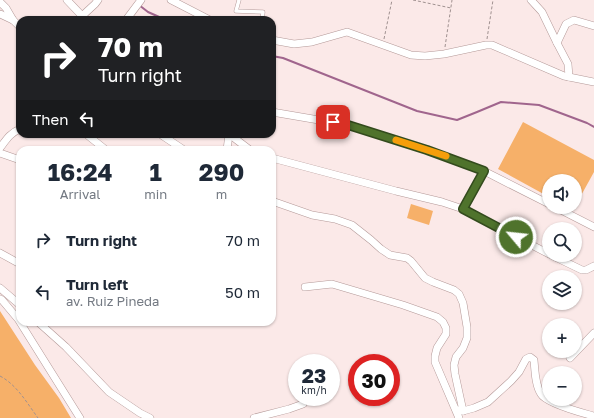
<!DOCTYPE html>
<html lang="en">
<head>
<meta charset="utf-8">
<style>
  :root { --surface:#fff; --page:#f2f2f3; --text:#1f2937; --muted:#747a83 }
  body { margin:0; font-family:"Golos Text",sans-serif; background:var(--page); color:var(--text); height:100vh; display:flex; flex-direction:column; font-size:15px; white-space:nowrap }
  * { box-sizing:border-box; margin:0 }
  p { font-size:13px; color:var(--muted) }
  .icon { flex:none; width:22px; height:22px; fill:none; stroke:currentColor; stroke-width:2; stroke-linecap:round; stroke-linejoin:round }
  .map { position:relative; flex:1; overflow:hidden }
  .details { position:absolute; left:16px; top:146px; width:260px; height:180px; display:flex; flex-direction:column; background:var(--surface); border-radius:12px; box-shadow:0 1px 3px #0004 }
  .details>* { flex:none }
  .banner { position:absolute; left:16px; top:16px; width:260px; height:122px; border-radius:12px; box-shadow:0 1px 3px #0004; background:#202124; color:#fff; overflow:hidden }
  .fabs { position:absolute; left:542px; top:174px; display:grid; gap:8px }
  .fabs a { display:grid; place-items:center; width:40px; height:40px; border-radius:50%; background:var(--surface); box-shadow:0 1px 3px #0004; font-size:20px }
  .speed { position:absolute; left:288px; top:354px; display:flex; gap:8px; font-size:20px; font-weight:700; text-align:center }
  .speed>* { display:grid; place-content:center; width:52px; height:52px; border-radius:50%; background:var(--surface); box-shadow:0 1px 3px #0004; line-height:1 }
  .speed small { font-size:10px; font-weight:400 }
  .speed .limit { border:6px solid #d22; background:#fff; color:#111 }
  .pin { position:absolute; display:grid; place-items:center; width:34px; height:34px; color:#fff; margin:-17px; border-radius:8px; box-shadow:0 2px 6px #0006 }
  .me { position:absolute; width:44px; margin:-22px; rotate:298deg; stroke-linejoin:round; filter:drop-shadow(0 0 3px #0008) }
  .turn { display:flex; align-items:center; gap:14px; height:84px; padding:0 16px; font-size:18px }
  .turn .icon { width:52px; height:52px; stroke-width:2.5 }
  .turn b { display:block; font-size:28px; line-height:34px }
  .then { display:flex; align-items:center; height:38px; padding:0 16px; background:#0003; gap:8px; font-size:15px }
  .eta { display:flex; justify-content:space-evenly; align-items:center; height:68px; text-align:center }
  .eta b { font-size:24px; font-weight:700; line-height:28px }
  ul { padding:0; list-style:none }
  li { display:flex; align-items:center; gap:12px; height:52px; padding:0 16px }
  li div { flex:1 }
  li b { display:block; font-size:15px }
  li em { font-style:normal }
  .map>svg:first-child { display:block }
</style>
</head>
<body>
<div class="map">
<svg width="594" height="418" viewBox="0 0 594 418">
  <rect width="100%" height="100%" fill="#fbe9e8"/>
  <g fill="#f6b069">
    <polygon points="523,122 594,160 594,172 573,210 568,207 575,207 575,181 549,181 549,197 498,169"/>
    <polygon points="411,204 433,211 429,225 407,218"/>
    <polygon points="0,311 35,365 59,398 71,418 0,418"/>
  </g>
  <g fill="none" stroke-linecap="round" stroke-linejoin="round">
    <g stroke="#a0658d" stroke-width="2">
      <polyline points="139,5 148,12 166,20"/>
      <polyline points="272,56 283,58 417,111 457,120 477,112 501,102 539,105 587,123 594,127"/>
    </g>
    <defs>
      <polyline id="service" points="239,0 236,11 263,12 262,20"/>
      <g id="minor">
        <polyline points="67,0 86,20"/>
        <polyline points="171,0 210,20"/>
        <polyline points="531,0 542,12 557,43"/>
        <polyline points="0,2 6,8 13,20"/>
        <polyline points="0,14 13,20 20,27"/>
        <polyline points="82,16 95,4 98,0"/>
        <polyline points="126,20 141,0"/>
        <polyline points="272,40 294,44 312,42 347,32 411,55 425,56 444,54 486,45 492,45 564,76 594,82"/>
        <polyline points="569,77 568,64 557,43 566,24 574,20 594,26"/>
        <polyline points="272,112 348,125 427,150 484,171 549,204"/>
        <polyline points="86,134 106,150"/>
        <polyline points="160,134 184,150"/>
        <polyline points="229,134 250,150"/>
        <path d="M0,148C6,140 10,133 20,129"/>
        <polyline points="227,150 229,134"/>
        <polyline points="0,153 20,160"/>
        <polyline points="272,158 396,191 442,202 463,209 549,254"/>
        <polyline points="272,201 312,215 335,219 352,225 371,240 381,249 390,255 407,258 411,261 425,278 433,282 454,290 459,294 463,303 467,327 467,338 463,348 456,357 454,365 455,374 463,411"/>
        <polyline points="555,207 594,227"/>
        <polyline points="463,209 484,171"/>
        <polyline points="0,253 20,264"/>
        <polyline points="551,255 582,270 586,270 594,266"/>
        <polyline points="305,287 332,284 403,305 437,317 443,322 446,328 446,334 437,348 435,356 435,362 459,418"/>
        <polyline points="0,288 20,305"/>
        <polyline points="0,299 2,300 18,319 80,418"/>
        <polyline points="38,322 66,347 109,392 140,413 150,418"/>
        <polyline points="570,358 594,333"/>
        <path d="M458,410L463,411L474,408L488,402L511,381L519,372L526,359L530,357L534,360C535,370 535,385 541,394C546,403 579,412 590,415L594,416"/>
        <polyline points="254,418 289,409 303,404"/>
      </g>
    </defs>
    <use href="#service" stroke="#b49998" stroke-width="4.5"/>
    <use href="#minor" stroke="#b49998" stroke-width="8"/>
    <g stroke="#a09190" stroke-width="1" stroke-dasharray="3 2" stroke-linecap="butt">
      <polyline points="413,0 451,8"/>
      <polyline points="384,39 392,0"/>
      <polyline points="487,39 493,0"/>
      <polyline points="445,47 452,0"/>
      <path d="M0,376C17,385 27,403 38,418"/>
    </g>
    <use href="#service" stroke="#fff" stroke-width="3.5"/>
    <use href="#minor" stroke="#fff" stroke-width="7"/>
  </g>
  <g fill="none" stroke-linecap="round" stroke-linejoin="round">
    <defs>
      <polyline id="route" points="333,122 348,125 427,150 484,171 463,209 516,237"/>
    </defs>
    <use href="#route" stroke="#334b1d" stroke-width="10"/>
    <use href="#route" stroke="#4f732c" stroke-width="7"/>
    <polyline stroke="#f59e0b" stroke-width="7" points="396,140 446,156"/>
  </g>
</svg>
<div class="fabs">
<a><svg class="icon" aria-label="sound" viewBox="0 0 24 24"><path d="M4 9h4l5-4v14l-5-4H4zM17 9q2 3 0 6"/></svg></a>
<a><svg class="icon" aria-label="search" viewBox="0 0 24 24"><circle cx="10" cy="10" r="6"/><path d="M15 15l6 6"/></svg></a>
<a><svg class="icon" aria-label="layers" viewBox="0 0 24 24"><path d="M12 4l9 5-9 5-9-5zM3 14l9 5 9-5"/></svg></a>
<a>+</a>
<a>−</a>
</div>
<div class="speed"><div>23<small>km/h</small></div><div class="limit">30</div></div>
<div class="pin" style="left:333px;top:122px;background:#d93025"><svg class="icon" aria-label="arrive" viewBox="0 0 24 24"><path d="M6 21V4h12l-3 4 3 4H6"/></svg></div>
<svg class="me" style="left:516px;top:237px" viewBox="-20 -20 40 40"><circle r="17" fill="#4f732c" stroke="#fff" stroke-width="3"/><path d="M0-11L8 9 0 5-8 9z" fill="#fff"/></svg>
<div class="banner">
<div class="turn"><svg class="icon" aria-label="right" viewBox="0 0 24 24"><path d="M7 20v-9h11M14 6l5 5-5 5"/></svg><div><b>70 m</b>Turn right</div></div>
<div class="then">Then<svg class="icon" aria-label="left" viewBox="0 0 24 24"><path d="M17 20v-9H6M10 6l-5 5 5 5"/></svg></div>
</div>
<section class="details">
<div class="eta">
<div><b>16:24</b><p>Arrival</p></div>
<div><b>1</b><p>min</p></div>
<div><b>290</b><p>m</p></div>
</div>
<ul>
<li><svg class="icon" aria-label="right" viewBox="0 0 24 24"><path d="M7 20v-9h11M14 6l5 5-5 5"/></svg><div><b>Turn right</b></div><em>70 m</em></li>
<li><svg class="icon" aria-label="left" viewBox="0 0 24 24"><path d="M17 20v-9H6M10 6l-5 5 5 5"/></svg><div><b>Turn left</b><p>av. Ruiz Pineda</p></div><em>50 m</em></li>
</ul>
</section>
</div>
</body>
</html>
